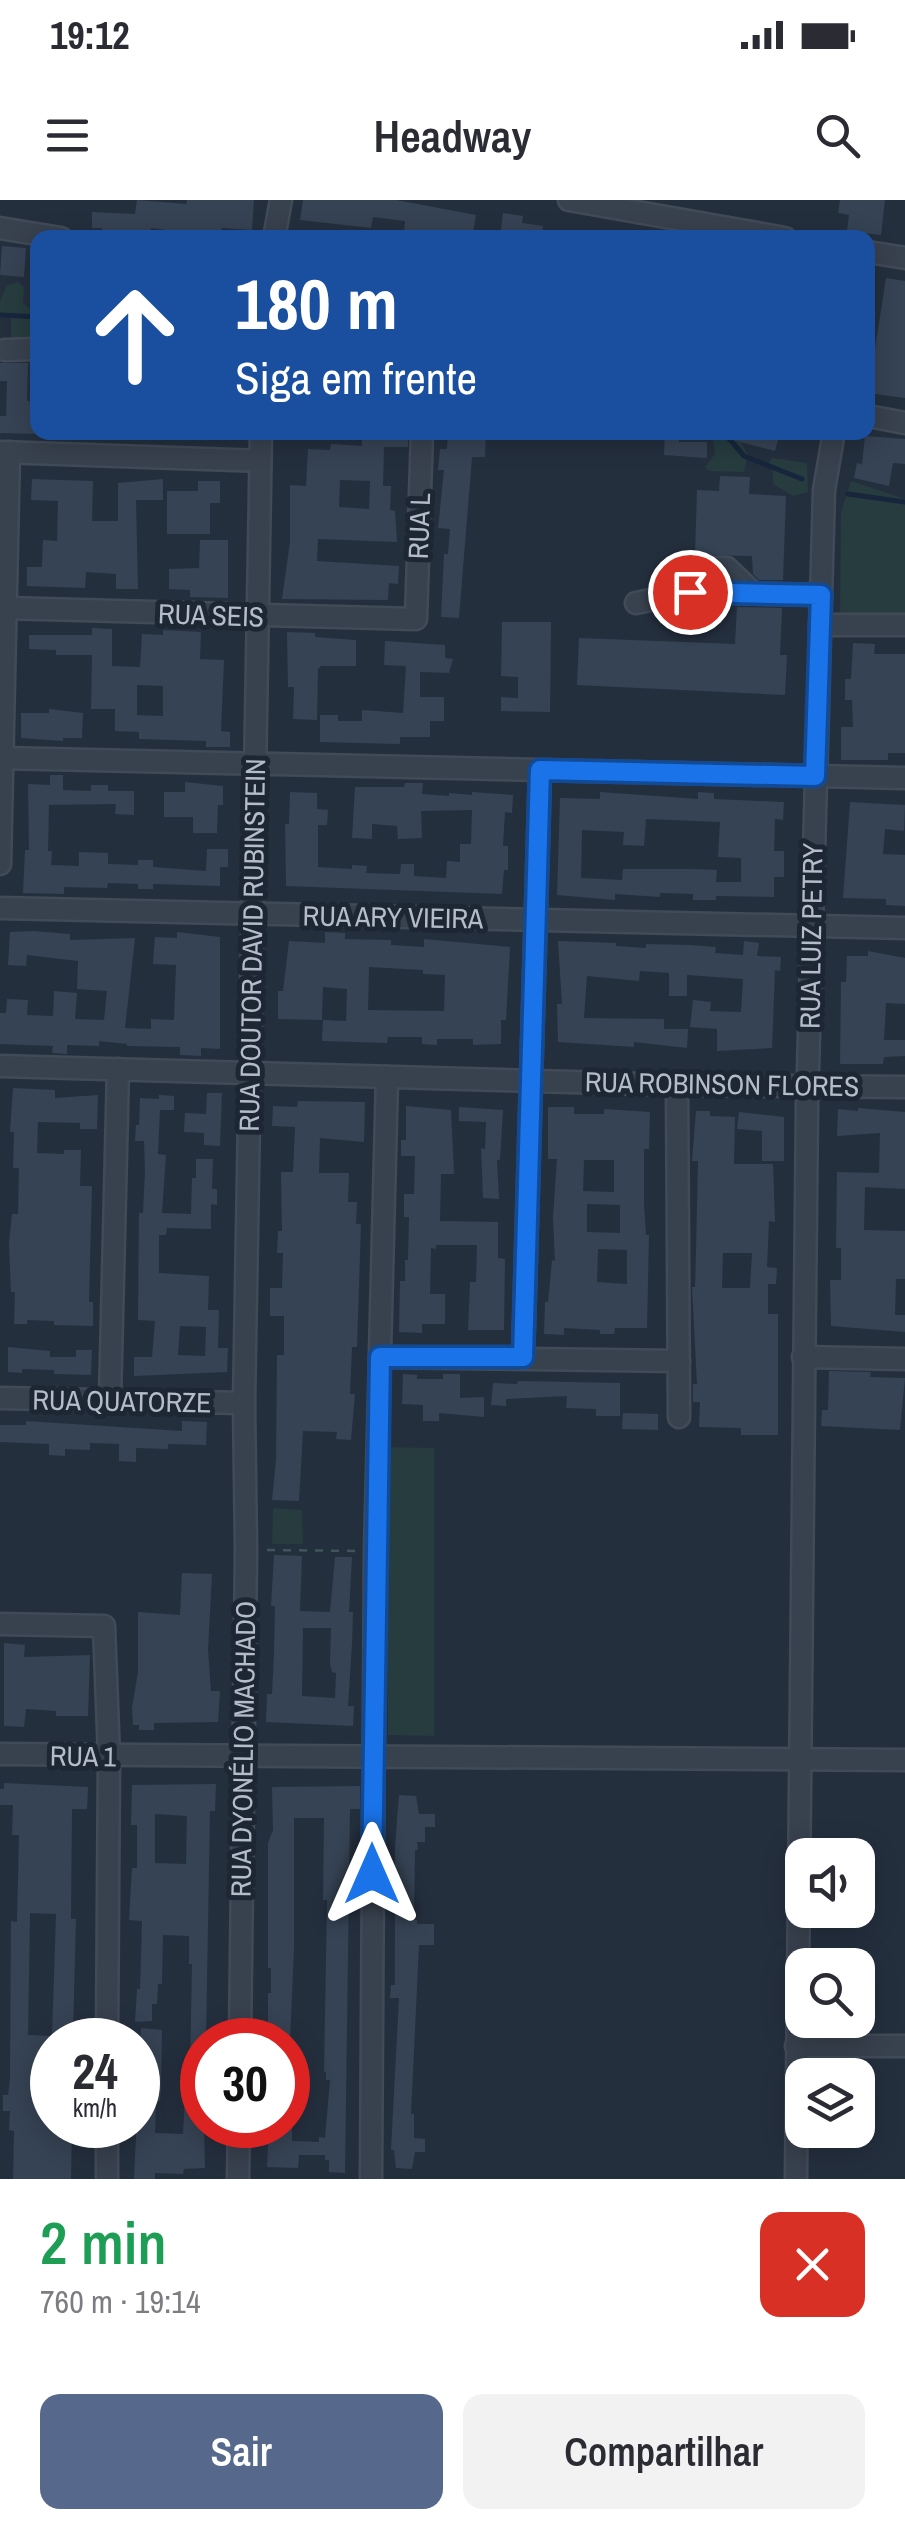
<!DOCTYPE html>
<html lang="pt">
<head>
<meta charset="utf-8">
<style>
  :root { --surface:#fff; --page:#f2f2f3; --text:#2b2b33; --muted:#7c7c81; --accent:#56698c }
  body { margin:0; font-family:"Archivo Narrow",sans-serif; background:var(--page); color:var(--text); height:100vh; display:flex; flex-direction:column; font-size:38px; white-space:nowrap }
  * { box-sizing:border-box; margin:0 }
  p { font-size:32px; color:var(--muted) }
  .icon { flex:none; width:55px; height:55px; fill:none; stroke:currentColor; stroke-width:2; stroke-linecap:round; stroke-linejoin:round }
  .map { position:relative; height:1979px; overflow:hidden }
  .side { display:flex; flex-direction:column; background:var(--surface); flex:1 }
  .side>* { flex:none }
  .hud { position:absolute; left:30px; top:30px; width:845px; height:210px; border-radius:20px; box-shadow:0 5px 25px #0003; background:#1a4fa0; color:#fff; overflow:hidden }
  .tools { position:absolute; left:785px; top:1638px; display:grid; gap:20px }
  .tools a { display:grid; place-items:center; width:90px; height:90px; border-radius:20px; background:var(--surface); box-shadow:0 5px 25px #0003; font-size:50px }
  .speed { position:absolute; left:30px; top:1818px; display:flex; gap:20px; font-size:50px; font-weight:700; text-align:center }
  .speed>* { display:grid; place-content:center; width:130px; height:130px; border-radius:50%; background:var(--surface); box-shadow:0 5px 25px #0003; line-height:1 }
  .speed small { font-size:25px; font-weight:400 }
  .speed .limit { border:15px solid #d22; background:#fff; color:#111 }
  .pin { position:absolute; display:grid; place-items:center; width:85px; height:85px; color:#fff; margin:-42px; border:5px solid #fff; border-radius:50%; box-shadow:0 2px 10px #0007 }
  .me { position:absolute; width:110px; margin:-55px; rotate:0deg; stroke-linejoin:round; filter:drop-shadow(0 0 8px #0008) }
  .turn { display:flex; align-items:center; gap:35px; height:210px; padding:0 40px; font-size:45px }
  .turn .icon { width:130px; height:130px; stroke-width:2.5 }
  .turn b { display:block; font-size:70px; line-height:85px }
  .round { display:grid; place-items:center; flex:none; width:105px; height:105px; border-radius:20px; background:var(--page) }
  .head { display:flex; align-items:center; justify-content:space-between; height:170px; padding:0 40px }
  h1 { font-size:60px; font-weight:600; line-height:75px; color:#1e9e55 }
  .primary-button { display:flex; gap:20px; margin-top:auto; padding:20px 40px }
  .primary-button a { flex:1; height:115px; border-radius:20px; background:var(--accent); color:#fff; font-size:40px; font-weight:600; line-height:115px; text-align:center }
  .primary-button a+a { background:var(--page); color:var(--text) }
  .status { display:flex; justify-content:space-between; align-items:center; height:70px; padding:0 50px; background:var(--surface); direction:ltr }
  .status svg { height:28px; fill:currentColor }
  header { display:flex; justify-content:space-between; align-items:center; height:130px; padding:0 40px; background:var(--surface); font-size:45px; font-weight:600 }
  .map>svg:first-child { display:block }
</style>
</head>
<body>
<div class="status"><b>19:12</b><svg viewBox="0 0 49 12"><path d="M0 12V9h3v3zM5 12V6h3v6zM10 12V3h3v9zM15 12V0h3v12zM26 1h20v11H26zM47 4h2v5h-2z"/></svg></div>
<header><svg class="icon" aria-label="menu" viewBox="0 0 24 24"><path d="M4 6h16M4 12h16M4 18h16"/></svg>Headway<svg class="icon" aria-label="search" viewBox="0 0 24 24"><circle cx="10" cy="10" r="6"/><path d="M15 15l6 6"/></svg></header>
<div class="map">
<svg width="905" height="1979" viewBox="0 0 905 1979">
  <rect width="100%" height="100%" fill="#242f3e"/>
  <g fill="#263c3f">
    <polygon points="18,82 24,87 23,103 33,112 37,110 37,139 11,139 11,119 0,116 0,101 7,85"/>
    <polygon points="712,233 736,233 748,255 744,272 709,271 705,267 715,254"/>
    <polygon points="772,258 807,263 808,292 793,296 773,284 773,273 769,263"/>
    <polygon points="851,281 905,299 905,415 840,413 841,312"/>
    <polygon points="386,1247 434,1248 434,1536 388,1535"/>
    <polygon points="273,1308 302,1310 303,1344 272,1344"/>
  </g>
  <g fill="none" stroke-linecap="round" stroke-linejoin="round">
    <g stroke="#17263c" stroke-width="5">
      <polyline points="0,115 38,117"/>
      <polyline points="726,235 744,256 802,279"/>
      <polyline points="848,294 905,302"/>
    </g>
  </g>
  <g fill="#364354" fill-rule="evenodd">
    <polygon points="137,0 186,4 187,0 254,0 252,30 222,28 221,38 181,38 182,32 151,28 151,32 127,31 127,35 102,34 102,28 92,28 92,12 135,14"/>
    <polygon points="303,0 396,0 476,15 472,38 450,38 451,33 404,31 405,21 373,17 371,28 300,20"/>
    <polygon points="840,0 885,0 881,35 847,31 849,15 838,13"/>
    <polygon points="503,13 523,16 522,23 543,26 541,38 500,38"/>
    <polygon points="2,46 26,48 24,77 0,75"/>
    <polygon points="886,78 905,81 905,198 868,193"/>
    <polygon points="0,163 28,163 27,201 38,202 38,234 0,233 0,216 6,216 7,181 0,181"/>
    <path d="M362,232H408V247H384L383,286H391L390,310L395,311L397,342L318,339L317,361L399,366L398,384L389,383L388,400L282,399L290,342V285L306,286L308,249L330,250L331,244L362,246ZM340,280L370,281L369,309L339,307Z"/>
    <polygon points="448,232 486,232 485,257 472,257 459,418 441,417 444,354 448,354 450,329 438,328 444,270 438,270 440,249 447,249"/>
    <polygon points="665,232 679,232 679,242 707,242 707,258 664,255"/>
    <polygon points="722,232 766,232 779,236 775,251 721,237"/>
    <polygon points="865,236 905,239 905,264 893,263 889,286 854,278 857,263 862,264"/>
    <polygon points="720,276 750,277 749,294 786,296 783,380 759,380 753,374 752,356 695,355 697,290 719,291"/>
    <polygon points="32,279 93,281 92,321 118,321 118,283 163,279 163,300 136,300 138,389 116,389 116,374 86,372 85,388 27,386 27,367 42,367 43,340 57,341 58,301 31,300"/>
    <polygon points="198,281 220,281 220,303 210,303 210,334 167,334 167,291 198,291"/>
    <polygon points="200,340 228,340 228,398 190,397 190,390 169,389 169,369 199,368"/>
    <polygon points="737,407 782,408 780,455 787,455 785,495 577,485 579,438 735,444"/>
    <polygon points="502,422 551,422 550,512 501,511 501,497 518,498 518,477 501,476"/>
    <path d="M92,428L112,429V466L140,467L142,434L163,435V430L201,432L200,459L224,460L221,531L230,532V547H206V541L139,539V532L115,531V509H91L92,455H56V450L29,449V435H92ZM137,485L163,486V516L137,515Z"/>
    <polygon points="287,432 315,433 315,437 356,440 356,466 321,466 318,469 317,520 293,519 294,487 288,487"/>
    <polygon points="385,441 445,445 445,458 453,459 449,473 420,472 420,497 444,497 444,521 430,521 430,537 400,537 400,544 320,542 320,515 338,515 338,521 362,521 362,510 403,513 406,466 384,465"/>
    <polygon points="853,443 875,444 874,454 905,454 905,553 888,553 888,560 841,560 841,527 853,527 852,500 845,500 845,479 851,479"/>
    <polygon points="49,509 83,513 82,538 63,538 63,541 21,538 21,513 49,513"/>
    <polygon points="50,575 63,575 63,590 91,591 91,585 108,585 108,591 134,591 134,615 115,614 116,604 49,605 48,651 52,651 51,665 79,666 79,652 108,653 108,664 138,665 138,660 153,660 153,667 206,671 207,649 228,649 228,667 220,667 220,686 153,684 153,689 138,689 138,684 108,683 107,688 64,687 64,694 23,693 25,650 29,650 28,584 50,585"/>
    <polygon points="185,582 223,586 223,605 218,605 217,633 193,633 193,617 164,617 164,592 185,592"/>
    <polygon points="405,583 423,583 422,594 449,596 449,593 472,595 472,592 513,595 512,613 505,612 503,646 508,646 508,670 504,670 502,694 286,686 285,624 289,624 290,592 317,593 317,609 328,610 327,625 318,625 318,667 352,669 352,665 367,666 366,673 400,674 401,664 414,664 414,676 446,678 447,661 460,662 460,644 471,644 472,610 421,611 422,638 398,639 397,626 372,624 372,639 352,638 355,587 404,587"/>
    <path d="M600,592L698,599V592L714,593V599L784,602L783,620L775,619L774,651H784V677H774V697L716,696V700H693V694L660,693V697L615,694V700L557,695L560,598L600,599ZM646,619L720,622L718,657L741,658V682H716L717,670L694,669H623L622,680L581,678L582,630L624,632L623,645L644,646Z"/>
    <polygon points="850,602 905,605 904,631 885,629 883,654 905,655 905,706 886,705 886,699 843,698"/>
    <polygon points="33,731 70,734 70,740 135,738 125,828 151,829 151,819 174,820 176,765 153,764 155,737 177,738 177,732 220,737 220,849 201,848 201,856 180,855 180,847 127,846 127,844 99,841 99,846 67,845 67,854 52,853 53,846 0,844 0,813 6,813 7,799 28,800 27,815 53,816 54,791 77,793 75,819 104,820 107,791 77,789 78,761 27,755 26,766 8,765 10,732"/>
    <path d="M325,732L345,733V739L391,740V745L424,747V739L510,747L506,820H501V844L473,845V839H437V845L422,844V837H388L387,843L322,841L323,820L346,821L347,789L323,787L322,820L278,819V791H283L289,741L325,743ZM369,767L423,770V774L445,775L444,811L368,810Z"/>
    <polygon points="558,741 616,743 616,746 646,748 646,744 690,745 716,747 715,753 743,755 744,741 759,743 757,756 781,757 780,771 775,770 772,848 717,851 717,829 690,827 693,800 711,802 710,811 741,812 743,779 687,775 687,796 669,796 669,773 640,771 639,781 587,776 584,818 664,819 664,829 688,829 687,848 634,842 634,847 558,842 557,804 562,804"/>
    <polygon points="868,751 905,758 905,804 886,803 884,840 905,840 905,856 884,857 883,864 840,864 841,782 846,782 847,756 868,756"/>
    <polygon points="13,888 55,890 55,898 98,895 97,929 80,929 80,923 38,922 37,953 64,954 64,950 81,950 80,986 92,986 89,1102 93,1102 93,1126 54,1125 54,1121 27,1120 27,1124 14,1124 15,1092 11,1092 9,1044 12,1014 18,1014 19,968 13,968 14,932 10,932"/>
    <polygon points="207,893 222,893 220,946 204,945 204,933 184,932 185,913 206,914"/>
    <path d="M159,895L174,896V910H160L158,954L166,955L162,1013L191,1014L192,978H196V959H213L212,989H217V1005L211,1004V1029L167,1028L166,1035H159V1073L209,1076L208,1110H219L218,1148H228L227,1172L134,1176V1157H152L155,1121L138,1120L139,1013H143L145,971L144,941H135L136,925H139L140,898L159,899ZM180,1126L206,1127L205,1156L178,1155Z"/>
    <polygon points="298,901 365,902 364,942 320,938 319,973 349,973 348,1002 357,1002 356,1024 361,1024 357,1147 352,1147 350,1194 355,1194 351,1240 336,1239 337,1232 303,1231 299,1301 272,1300 276,1260 277,1155 284,1155 284,1116 270,1116 270,1088 282,1088 283,1053 277,1053 278,1031 282,1031 281,972 293,972 295,927 272,926 273,906 297,907"/>
    <polygon points="406,906 451,910 454,974 441,974 440,1021 498,1022 498,1058 505,1059 504,1130 468,1130 470,1082 476,1082 477,1045 436,1045 436,1049 431,1048 430,1094 445,1094 445,1124 422,1124 422,1133 399,1132 400,1081 405,1081 405,1060 408,1060 409,1017 404,1017 404,994 414,994 415,956 401,956 401,940 406,940"/>
    <polygon points="459,907 503,910 500,960 497,960 499,999 483,998 481,948 485,949 486,922 459,921"/>
    <path d="M548,907H574V914H604V909L650,912L649,949H644V1004L646,1035H649L647,1128H615L614,1134H600V1130L564,1128V1135L544,1134L545,1102H548L552,1060L555,1061L553,1017L557,959H548ZM584,960H614V992L583,991ZM587,1004L620,1005V1033L587,1032ZM598,1049L627,1050V1084L597,1082Z"/>
    <polygon points="858,908 905,912 905,989 865,987 864,1030 905,1031 905,1079 896,1079 895,1115 905,1115 905,1132 831,1126 830,1080 841,1080 841,1048 836,1048 837,972 879,973 880,933 837,936 838,909 858,911"/>
    <path d="M696,911H710V916L735,917L734,964H773L775,1022L769,1021L767,1067L777,1068L776,1084H768V1114H778V1235H741V1228L699,1227L700,1202H693V1184H697L692,1087H695L696,1052L698,961H692ZM723,1053H752L750,1088H722Z"/>
    <polygon points="739,912 784,917 784,961 762,961 762,931 737,929"/>
    <polygon points="8,1147 50,1151 50,1157 76,1157 76,1150 92,1150 91,1175 54,1174 54,1170 22,1169 22,1173 8,1172"/>
    <polygon points="829,1171 871,1172 870,1177 905,1178 900,1230 821,1226 822,1210 828,1210"/>
    <polygon points="403,1174 417,1175 417,1179 443,1179 443,1174 460,1174 460,1198 484,1197 484,1217 439,1213 439,1221 423,1221 423,1205 402,1204"/>
    <polygon points="518,1181 620,1183 620,1216 596,1216 596,1209 566,1208 567,1196 506,1199 506,1206 491,1205 493,1183 517,1184"/>
    <polygon points="623,1213 658,1214 658,1230 622,1229"/>
    <polygon points="26,1221 182,1231 182,1221 207,1222 206,1245 168,1244 168,1249 136,1248 136,1262 119,1261 119,1244 90,1243 90,1250 65,1249 65,1256 49,1255 49,1244 0,1242 0,1225 26,1225"/>
    <path d="M274,1355L302,1356L300,1411L330,1412L335,1357H352L349,1412H353L352,1444L348,1506H354L353,1526L266,1522L267,1494H272L274,1453L275,1406H271ZM303,1428H331L330,1464L332,1472L336,1473L335,1498L302,1496Z"/>
    <polygon points="182,1373 212,1374 208,1450 211,1491 220,1491 218,1522 154,1523 154,1530 139,1530 139,1525 133,1525 132,1508 138,1472 138,1412 180,1415"/>
    <polygon points="4,1443 25,1445 24,1457 90,1455 88,1516 56,1516 56,1511 26,1509 24,1527 4,1526"/>
    <path d="M4,1583L88,1587L87,1609H72L71,1719H76L73,1833H70V1840H52V1925H72L71,1979H13L14,1931L9,1930L10,1911H3V1895H8L10,1879L11,1721L17,1722L19,1635H12L13,1605H0V1589H4ZM30,1713L56,1714L52,1836L28,1835Z"/>
    <path d="M216,1584L215,1611H210L206,1840H202L205,1968L184,1969L183,1974L155,1973V1979H134L141,1828L162,1830L161,1889L160,1901H156L155,1933L183,1934L186,1873H190L192,1764H189V1736L163,1735L162,1784H158L157,1804H152V1821L135,1822L137,1789H140L142,1721L129,1720L132,1668H137V1625H131L132,1585ZM155,1614L187,1616L186,1664L155,1663Z"/>
    <polygon points="360,1586 360,1609 350,1609 345,1973 329,1972 329,1960 325,1960 325,1955 299,1955 298,1968 267,1967 269,1925 292,1925 292,1941 319,1942 319,1937 325,1938 330,1880 326,1880 326,1872 324,1872 327,1700 323,1700 324,1618 294,1618 294,1748 290,1840 268,1840 268,1793 271,1793 271,1768 268,1768 268,1643 273,1630 272,1587"/>
    <polygon points="399,1595 416,1596 419,1614 435,1614 435,1627 425,1627 425,1642 417,1642 418,1650 415,1650 414,1720 417,1720 417,1724 434,1724 434,1745 419,1745 411,1914 414,1914 414,1938 425,1939 425,1952 415,1952 412,1969 396,1968 394,1950 391,1950 399,1798 390,1798 391,1785 395,1785 395,1645"/>
  </g>
  <g fill="none" stroke-linecap="round" stroke-linejoin="round">
    <defs>
      <g id="minor">
        <polyline points="569,0 785,38"/>
        <polyline points="0,28 61,38"/>
        <polyline points="274,38 281,0"/>
        <polyline points="868,52 905,58"/>
        <polyline points="5,150 38,149"/>
        <polyline points="868,216 905,223"/>
        <polyline points="0,252 260,261"/>
        <polyline points="699,368 727,368 752,392"/>
        <polyline points="636,403 689,392 821,395"/>
        <polyline points="5,408 416,419 422,232"/>
        <polyline points="820,425 905,425"/>
        <polyline points="1,558 905,578"/>
        <polyline points="0,664 9,252"/>
        <polyline points="0,708 905,728"/>
        <polyline points="0,866 677,885 905,887"/>
        <polyline points="677,885 679,1217"/>
        <polyline points="380,1157 679,1161"/>
        <polyline points="523,1157 540,571"/>
        <polyline points="803,1157 905,1159"/>
        <polyline points="0,1198 244,1203"/>
        <polyline points="110,1199 118,869"/>
        <polyline points="0,1424 104,1426 109,1556 107,1840"/>
        <polyline points="0,1554 905,1560"/>
        <polyline points="240,1840 246,1350 244,1203 261,232"/>
        <polyline points="796,1846 905,1846"/>
        <polyline points="107,1979 107,1925"/>
        <polyline points="238,1979 239,1925"/>
        <polyline points="371,1979 375,1350 387,877"/>
        <polyline points="796,1979 807,906 824,290 834,232"/>
      </g>
    </defs>
    <use href="#minor" stroke="#414a57" stroke-width="25"/>
    <polyline stroke="#3f5557" stroke-width="2.5" stroke-dasharray="8 8" stroke-linecap="butt" points="267,1350 359,1351"/>
    <use href="#minor" stroke="#38414e" stroke-width="20"/>
  </g>
  <g fill="none" stroke-linecap="round" stroke-linejoin="round">
    <defs>
      <polyline id="route" points="372,1674 380,1157 523,1157 540,570 815,576 821,395 690,392"/>
    </defs>
    <use href="#route" stroke="#114b97" stroke-width="25"/>
    <use href="#route" stroke="#1a73e8" stroke-width="18"/>
  </g>
  <g text-anchor="middle" dominant-baseline="central" stroke-width="10" stroke-linejoin="round" paint-order="stroke">
    <g font-size="28" fill="#b4bcc9" stroke="#1d2633">
      <text transform="translate(419 326) rotate(-88)">RUA L</text>
      <text transform="translate(211 415) rotate(2)">RUA SEIS</text>
      <text transform="translate(393 717) rotate(1)">RUA ARY VIEIRA</text>
      <text transform="translate(811 736) rotate(-89)">RUA LUIZ PETRY</text>
      <text transform="translate(252 745) rotate(-89)">RUA DOUTOR DAVID RUBINSTEIN</text>
      <text transform="translate(722 884) rotate(1)">RUA ROBINSON FLORES</text>
      <text transform="translate(122 1201) rotate(1)">RUA QUATORZE</text>
      <text transform="translate(243 1549) rotate(-89)">RUA DYONÉLIO MACHADO</text>
      <text transform="translate(83 1556) rotate(1)">RUA 1</text>
    </g>
  </g>
</svg>
<div class="tools">
<a><svg class="icon" aria-label="sound" viewBox="0 0 24 24"><path d="M4 9h4l5-4v14l-5-4H4zM17 9q2 3 0 6"/></svg></a>
<a><svg class="icon" aria-label="search" viewBox="0 0 24 24"><circle cx="10" cy="10" r="6"/><path d="M15 15l6 6"/></svg></a>
<a><svg class="icon" aria-label="layers" viewBox="0 0 24 24"><path d="M12 4l9 5-9 5-9-5zM3 14l9 5 9-5"/></svg></a>
</div>
<div class="speed"><div>24<small>km/h</small></div><div class="limit">30</div></div>
<div class="pin" style="left:690px;top:392px;background:#d93025"><svg class="icon" aria-label="arrive" viewBox="0 0 24 24"><path d="M6 21V4h12l-3 4 3 4H6"/></svg></div>
<svg class="me" style="left:372px;top:1674px" viewBox="-20 -20 40 40"><path d="M0-17L14 15 0 8-14 15z" fill="#1a73e8" stroke="#fff" stroke-width="4"/></svg>
<div class="hud">
<div class="turn"><svg class="icon" aria-label="ahead" viewBox="0 0 24 24"><path d="M12 20V5M6 11l6-6 6 6"/></svg><div><b>180 m</b>Siga em frente</div></div>
</div>
</div>
<section class="side">
<div class="head"><div><h1>2 min</h1><p>760 m · 19:14</p></div><a class="round" style="background:#d93025;color:#fff"><svg class="icon" aria-label="close" viewBox="0 0 24 24"><path d="M6 6l12 12M18 6L6 18"/></svg></a></div>
<div class="primary-button"><a>Sair</a><a>Compartilhar</a></div>
</section>
</body>
</html>
